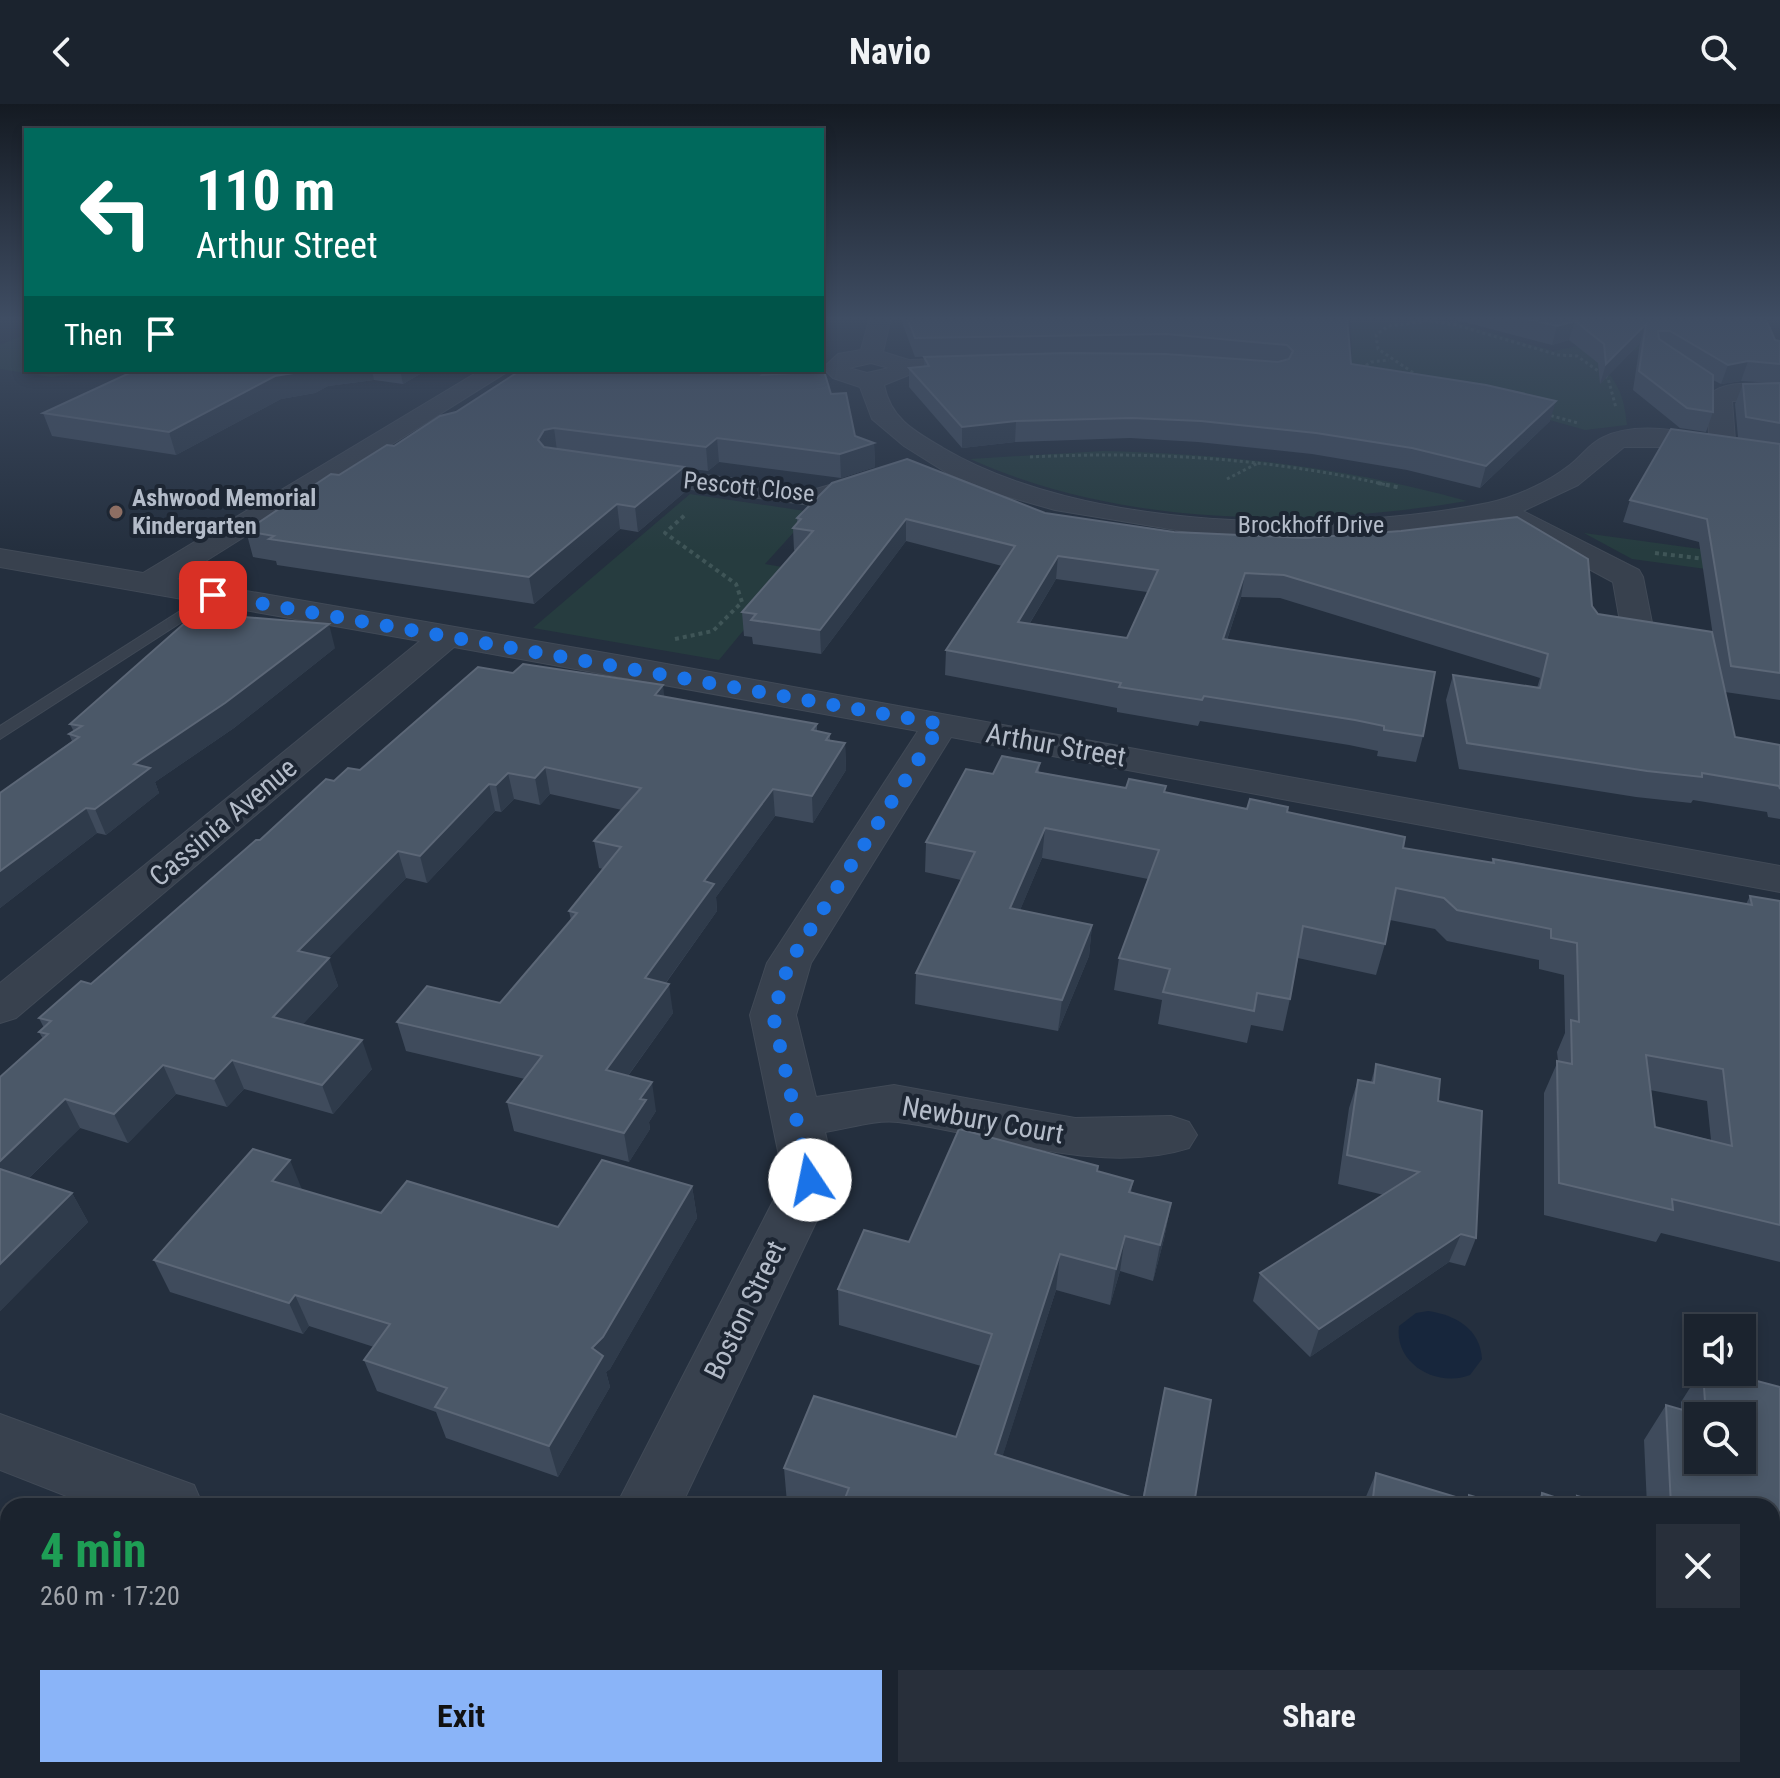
<!DOCTYPE html>
<html lang="en">
<head>
<meta charset="utf-8">
<style>
  :root { --surface:#1b232e; --page:#282f3a; --text:#f1f3f6; --muted:#a0a4aa; --line:#39404a; --accent:#8ab4f8 }
  body { margin:0; font-family:"Roboto Condensed",sans-serif; background:var(--page); color:var(--text); height:100vh; display:flex; flex-direction:column; font-size:30px; white-space:nowrap }
  * { box-sizing:border-box; margin:0 }
  p { font-size:26px; color:var(--muted) }
  .icon { flex:none; width:44px; height:44px; fill:none; stroke:currentColor; stroke-width:2; stroke-linecap:round; stroke-linejoin:round }
  .map { position:relative; flex:1; overflow:hidden }
  .sheet { position:absolute; left:0px; top:1394px; width:1780px; height:280px; display:flex; flex-direction:column; background:var(--surface); border-radius:24px 24px 0 0; box-shadow:0 4px 12px #0003,0 0 0 2px var(--line) }
  .sheet>* { flex:none }
  .top-card { position:absolute; left:24px; top:24px; width:800px; height:244px; border-radius:0px; box-shadow:0 4px 12px #0003,0 0 0 2px var(--line); background:#00695c; color:#fff; overflow:hidden }
  .buttons { position:absolute; left:1684px; top:1210px; display:grid; gap:16px }
  .buttons a { display:grid; place-items:center; width:72px; height:72px; border-radius:0px; background:var(--surface); box-shadow:0 4px 12px #0003,0 0 0 2px var(--line); font-size:40px }
  .pin { position:absolute; display:grid; place-items:center; width:68px; height:68px; color:#fff; margin:-34px; border-radius:16px; box-shadow:0 4px 12px #0006 }
  .me { position:absolute; width:88px; margin:-44px; rotate:349deg; stroke-linejoin:round; filter:drop-shadow(0 0 6px #0008) }
  .turn { display:flex; align-items:center; gap:28px; height:168px; padding:0 40px; font-size:36px }
  .turn .icon { width:104px; height:104px; stroke-width:2.5 }
  .turn b { display:block; font-size:56px; line-height:68px }
  .then { display:flex; align-items:center; height:76px; padding:0 40px; background:#0003; gap:16px; font-size:30px }
  .round { display:grid; place-items:center; flex:none; width:84px; height:84px; border-radius:0px; background:var(--page) }
  .summary { display:flex; align-items:center; justify-content:space-between; height:136px; padding:0 40px }
  h1 { font-size:48px; font-weight:700; line-height:60px; color:#1e9e55 }
  .action { display:flex; gap:16px; margin-top:auto; padding:16px 40px }
  .action a { flex:1; height:92px; border-radius:0px; background:var(--accent); color:#111; font-size:32px; font-weight:700; line-height:92px; text-align:center }
  .action a+a { background:var(--page); color:var(--text) }
  header { display:flex; justify-content:space-between; align-items:center; height:104px; padding:0 40px; background:var(--surface); font-size:36px; font-weight:700 }
  .map>svg:first-child { display:block }
</style>
</head>
<body>
<header><svg class="icon" aria-label="back" viewBox="0 0 24 24"><path d="M15 5l-7 7 7 7"/></svg>Navio<svg class="icon" aria-label="search" viewBox="0 0 24 24"><circle cx="10" cy="10" r="6"/><path d="M15 15l6 6"/></svg></header>
<div class="map">
<svg width="1780" height="1674" viewBox="0 0 1780 1674">
  <rect width="100%" height="100%" fill="#242f3e"/>
  <g fill="#263c3f">
    <path d="M1351,213H1421L1458,219L1553,247L1602,237L1650,244L1623,248L1628,252L1595,255C1617,276 1624,290 1627,321L1585,326L1352,260Z"/>
    <polygon points="26,230 26,266 104,266 51,273 0,265 0,241"/>
    <path d="M1102,347C1230,350 1343,363 1467,397C1304,424 1123,423 970,355Z"/>
    <polygon points="690,390 812,408 765,460 794,465 719,556 533,524"/>
    <polygon points="1584,429 1780,456 1780,475 1632,455"/>
  </g>
  <path fill="#17263c" d="M1428,1207C1455,1211 1480,1224 1482,1255L1470,1271C1437,1284 1394,1260 1399,1222L1416,1209Z"/>
  <g fill="none" stroke-linecap="round" stroke-linejoin="round">
    <defs>
      <polygon id="lane" points="213,486 219,488 219,494 0,635 0,622"/>
      <g id="street">
        <path d="M870,213H891L883,248L909,256L981,254L993,261L981,268L911,270L884,281C891,315 914,327 943,344C1084,427 1331,431 1488,399C1516,393 1547,379 1570,361C1581,353 1589,340 1602,334C1632,318 1677,326 1709,332L1707,294C1722,274 1758,280 1780,283V297H1732L1735,336L1780,344V360L1683,343H1624L1578,381L1523,407L1639,466L1643,473L1654,529L1650,536L1638,539L1626,536L1622,529L1613,478L1494,414L1391,431L1306,434L1188,428L1055,406L998,390L947,369L904,342L872,315L860,283L833,274L823,264L838,250L861,246ZM871,259L889,264L867,269L849,264Z"/>
        <path d="M481,266H510L177,475L617,551L1780,762V788L951,633L811,859L796,911L816,993L894,981L1075,1014L1171,1012L1189,1018L1197,1031L1189,1044C1098,1073 989,1029 898,1018C875,1015 847,1025 825,1028L836,1076L681,1402H616L784,1076L750,911L767,859L918,627L454,543L16,914L0,919V879L420,537L0,463V445L143,469Z"/>
        <polygon points="627,361 816,385 874,368 884,370 888,376 884,382 818,402 617,375 613,369 617,363"/>
        <polygon points="0,1310 194,1381 203,1402 92,1402 0,1366"/>
        <polygon points="479,1666 554,1666 551,1674 476,1674"/>
        <polygon points="838,1666 930,1666 933,1674 841,1674"/>
      </g>
    </defs>
    <use href="#lane" stroke="#414a57" stroke-width="2"/>
    <use href="#street" stroke="#414a57" stroke-width="2"/>
    <g stroke="#3f5557" stroke-width="3" stroke-dasharray="3 3" stroke-linecap="butt">
      <polyline points="1371,213 1388,213"/>
      <polyline points="1400,213 1456,221 1558,251 1577,252 1608,274 1616,304"/>
      <polyline points="1361,265 1371,258 1389,256"/>
      <polyline points="1418,272 1378,245 1376,231 1388,222 1423,218"/>
      <polyline points="1545,310 1578,319"/>
      <path d="M1030,353C1151,347 1269,354 1387,381"/>
      <polyline points="1227,375 1258,359"/>
    </g>
    <g stroke="#3f5557" stroke-width="4" stroke-dasharray="4 4" stroke-linecap="butt">
      <polyline points="1378,379 1401,384"/>
      <polyline points="1655,449 1705,455"/>
      <polyline points="675,535 713,527 742,498 736,480 665,429 686,410"/>
    </g>
    <use href="#lane" fill="#38414e" fill-rule="evenodd"/>
    <use href="#street" fill="#38414e" fill-rule="evenodd"/>
  </g>
  <g fill="#3f4b5c" fill-rule="evenodd">
    <path d="M900,213H1347L1351,260L1550,317L1480,384L1407,366L1312,350L1198,338L1130,334L1015,338L962,344L909,283V264L924,263V253L951,252L915,253ZM1138,249H1164L1200,252Z"/>
    <path d="M1434,213H1765L1775,236L1780,237V596L1725,588L1735,633L1780,641V715L1768,713L1767,708L1693,696L1691,699L1636,693L1459,665L1446,596L1453,571L1537,584L1540,574L1280,494L1241,493L1227,536L1423,632L1416,658L1377,652L1378,647L1349,641L1200,617L1198,622L1117,608V604L945,571L946,546L1002,462L906,437L821,550L753,540L752,533L744,532L742,508L795,447L794,446L793,424L797,419V414L1045,409L1592,502L1598,510L1713,532L1699,438L1623,418L1630,396L1738,333L1735,300L1743,280L1773,279L1741,277L1721,280L1713,276V308L1706,328L1680,324L1633,286L1640,239L1600,280L1598,259L1569,236L1552,241L1453,215ZM1056,475L1147,488L1127,534L1030,519Z"/>
    <polygon points="136,266 427,266 403,280 374,276 328,282 315,289 281,295 176,351 52,332 43,309"/>
    <polygon points="521,266 794,266 790,269 831,290 855,332 874,339 875,363 841,374 719,358 708,367 684,364 686,387 638,428 620,425 534,500 277,461 276,457 253,453 246,427 339,371 456,308"/>
    <polygon points="335,544 234,624 155,678 159,689 106,731 97,729 0,804 0,689 72,637 69,630 74,628 70,620"/>
    <polygon points="513,569 665,593 817,620 817,627 830,630 830,636 845,639 846,666 813,719 775,712 716,793 717,807 666,879 673,909 628,972 656,1007 649,1018 650,1025 629,1058 514,1027 507,998 525,975 406,947 397,918 500,899 571,816 569,807 603,765 599,764 594,737 622,706 550,690 540,701 514,695 501,708 495,707 427,779 406,774 328,854 338,882 302,921 372,965 333,1010 244,985 227,1003 176,990 128,1039 80,1024 29,1074 72,1089 88,1118 0,1207 0,973 43,935 39,928 44,924 39,914 91,880 260,736 334,677 360,666"/>
    <path d="M1040,659L1039,668L1126,684L1165,689L1247,705L1287,708L1403,744L1491,759L1493,755L1746,800L1750,792L1780,797V1158L1661,1129L1656,1138L1544,1111V989L1558,957L1557,948L1565,929L1564,871L1539,865V856L1447,837L1435,825L1390,816L1385,840L1376,871L1298,854L1290,895L1283,927L1251,921L1247,939L1158,920L1162,896L1114,886L1119,854L1148,775L1042,754L1020,806L1092,821L1089,852L1058,927L915,900L916,869L961,776L925,768L926,738L993,670ZM1650,986L1707,997L1711,1036L1655,1023Z"/>
    <polygon points="1376,960 1438,997 1476,1134 1465,1162 1449,1158 1310,1253 1253,1197 1260,1169 1384,1091 1338,1080 1349,1004 1358,976 1371,978"/>
    <polygon points="1098,1067 1133,1077 1131,1088 1171,1099 1164,1135 1153,1177 1120,1167 1110,1201 1056,1186 1002,1353 1142,1396 1165,1284 1195,1394 1221,1402 797,1402 787,1399 784,1364 956,1333 981,1262 839,1221 838,1185 909,1138"/>
    <polygon points="692,1082 697,1114 610,1265 606,1268 610,1283 558,1373 446,1334 436,1308 377,1287 364,1256 374,1243 309,1222 303,1230 170,1188 154,1156 302,1086 381,1109 558,1123"/>
    <polygon points="1700,1268 1723,1268 1780,1283 1780,1458 1772,1456 1772,1402 1647,1402 1644,1336 1666,1301 1681,1306 1681,1298"/>
    <polygon points="1376,1369 1466,1396 1469,1391 1505,1402 1362,1402"/>
    <polygon points="1542,1389 1573,1399 1577,1392 1611,1402 1534,1402"/>
    <polygon points="1500,1666 1772,1666 1780,1674 1499,1674"/>
  </g>
  <g fill="#2f3b4b">
    <polygon points="826,216 826,237 822,241 822,219"/>
    <polygon points="1575,217 1569,236 1552,241 1557,222"/>
    <polygon points="1646,220 1640,239 1600,280 1606,260"/>
    <polygon points="1748,257 1741,277 1721,280 1728,261"/>
    <polygon points="312,266 372,266 374,276 328,282 315,289 281,295 176,351 169,328 275,272"/>
    <polygon points="400,266 427,266 403,280"/>
    <polygon points="768,266 794,266 763,293 762,271"/>
    <polygon points="1556,297 1550,317 1480,384 1486,362"/>
    <polygon points="1016,317 1015,338 962,344 962,323"/>
    <polygon points="554,324 557,347 542,360 538,336 544,326"/>
    <polygon points="717,334 719,358 708,367 706,343"/>
    <polygon points="874,339 875,363 841,374 840,350"/>
    <polygon points="684,363 686,387 638,428 635,403"/>
    <polygon points="617,400 620,425 534,500 529,473"/>
    <polygon points="906,415 906,437 821,550 820,526"/>
    <polygon points="1058,452 1056,475 1016,542 1018,518"/>
    <polygon points="1245,469 1241,493 1219,559 1223,535"/>
    <polygon points="329,520 335,544 234,624 155,678 159,689 106,731 95,705 134,660"/>
    <polygon points="663,581 666,606 655,591"/>
    <polygon points="845,639 846,666 813,719 812,692"/>
    <polygon points="545,663 550,690 540,701 535,674"/>
    <polygon points="508,669 514,695 501,708 496,681"/>
    <polygon points="489,680 495,707 427,779 420,752"/>
    <polygon points="773,685 775,712 716,793 717,807 649,902 645,874 704,777"/>
    <polygon points="86,704 97,729 0,804 0,767"/>
    <polygon points="1045,724 1042,754 1008,835 1010,804"/>
    <polygon points="398,747 406,774 308,875 298,847"/>
    <polygon points="1092,821 1089,852 1058,927 1062,896"/>
    <polygon points="329,854 338,882 283,942 273,913"/>
    <polygon points="669,880 673,909 611,995 606,966"/>
    <polygon points="362,936 372,965 333,1010 322,981"/>
    <polygon points="232,956 244,985 227,1003 214,975"/>
    <polygon points="163,961 176,990 128,1039 114,1010"/>
    <polygon points="652,978 656,1007 649,1018 650,1025 629,1058 624,1029 640,995"/>
    <polygon points="65,995 80,1024 10,1092 0,1075 0,1057"/>
    <polygon points="290,1056 303,1088 272,1077"/>
    <polygon points="692,1082 697,1114 610,1265 606,1268 610,1283 558,1373 549,1342 592,1244"/>
    <polygon points="72,1089 88,1118 0,1207 0,1160"/>
    <polygon points="1171,1099 1164,1135 1153,1177 1160,1141"/>
    <polygon points="1461,1130 1449,1158 1310,1253 1319,1225"/>
    <polygon points="1125,1132 1120,1167 1110,1201 1116,1165"/>
    <polygon points="1060,1150 1056,1186 992,1385 995,1350"/>
    <polygon points="295,1191 309,1222 303,1230 289,1199"/>
    <polygon points="8,1545 8,1599 0,1609 0,1555"/>
    <polygon points="312,1666 340,1666 345,1674 308,1674"/>
  </g>
  <g fill="#4b5868" stroke="#5c6777" stroke-width="2" fill-rule="evenodd">
    <polygon points="907,213 1347,213 1351,260 1486,281 1556,297 1486,362 1412,344 1316,329 1201,317 1132,314 1016,317 962,323 909,264 929,262 924,253 1067,249 1166,250 1278,258 1289,255 1293,247 1287,241 1166,230 915,234"/>
    <polygon points="1519,213 1765,213 1775,236 1780,237 1780,260 1748,257 1728,261 1670,227 1658,227 1659,235 1713,271 1713,308 1687,304 1639,267 1646,220 1606,260 1604,240 1575,217 1557,222"/>
    <polygon points="136,266 312,266 275,272 169,328 43,309"/>
    <polygon points="521,266 768,266 762,271 824,267 831,290 846,289 855,332 874,339 840,350 717,334 706,343 554,324 544,326 538,336 544,343 684,363 635,403 617,400 529,473 269,435 274,432 246,427 331,370 339,371 387,341 394,342 440,312 456,308"/>
    <polygon points="1780,279 1780,319 1746,313 1743,280"/>
    <polygon points="1671,325 1780,340 1780,569 1731,562 1707,415 1630,396"/>
    <path d="M907,355L1045,409L1174,428L1306,434L1401,427L1517,413L1588,455L1592,502L1598,510L1712,528L1735,633L1780,641V685L1779,682L1702,669V673L1647,667L1467,639L1453,571L1540,584L1548,550L1284,471L1245,469L1223,535L1435,568L1423,632L1384,626V622L1355,616L1204,592L1202,596L1119,583L1121,579L946,546L1015,442L906,415L820,526L751,516L756,510L742,508L813,427L793,424L801,415L797,414L832,379ZM1058,452L1158,466L1127,534L1018,518Z"/>
    <polygon points="196,509 329,520 225,599 134,660 150,664 95,705 86,704 0,767 0,689 79,633 69,630 82,622 70,620"/>
    <polygon points="523,560 663,581 655,591 817,620 812,626 830,630 826,636 845,639 812,692 773,685 704,777 714,780 645,874 669,880 606,966 652,978 640,995 646,996 624,1029 507,998 542,952 397,918 427,882 500,899 577,809 569,807 621,743 594,737 641,684 545,663 535,674 508,669 496,681 489,680 420,752 398,747 298,847 329,854 273,913 362,936 322,981 232,956 214,975 163,961 114,1010 65,995 0,1057 0,973 48,930 39,928 51,917 39,914 81,877 91,880 256,736 260,736 326,675 334,677 348,664 360,666 478,563 513,569"/>
    <path d="M1002,652L1040,659L1036,668L1126,684L1129,675L1166,682L1164,688L1247,705L1250,695L1288,703L1287,708L1405,733L1403,744L1494,759L1493,755L1752,801L1750,792L1780,797V1121L1672,1095L1673,1106L1559,1079L1557,957L1572,960L1571,916L1579,918L1577,839L1551,834V825L1457,806L1444,794L1396,784L1385,840L1303,822L1290,895L1257,889L1254,907L1163,888L1170,865L1119,854L1159,746L1045,724L1010,804L1092,821L1062,896L916,869L975,748L926,738L966,665L993,670ZM1646,951L1723,965L1732,1042L1655,1023Z"/>
    <polygon points="1376,960 1440,975 1438,997 1482,1007 1476,1134 1461,1130 1319,1225 1260,1169 1419,1068 1347,1051 1358,976 1374,979"/>
    <polygon points="959,1025 1098,1062 1097,1067 1133,1077 1129,1088 1171,1099 1160,1141 1125,1132 1116,1165 1060,1150 995,1350 1143,1397 1165,1284 1211,1296 1195,1394 1221,1402 842,1402 849,1384 784,1364 814,1292 956,1333 992,1230 838,1185 864,1126 909,1138"/>
    <polygon points="253,1045 290,1056 272,1077 381,1109 407,1077 558,1123 602,1056 692,1082 603,1233 592,1244 603,1252 549,1342 435,1303 447,1284 364,1256 390,1220 295,1191 289,1199 154,1156"/>
    <polygon points="0,1065 72,1089 0,1160"/>
    <polygon points="1703,1268 1723,1268 1780,1283 1780,1416 1772,1414 1772,1402 1671,1402 1666,1301 1704,1312 1698,1312 1698,1356 1742,1356 1742,1312 1706,1312"/>
    <polygon points="1376,1369 1469,1397 1469,1391 1505,1402 1372,1402"/>
    <polygon points="1542,1389 1578,1401 1577,1392 1611,1402 1541,1402"/>
    <polygon points="1772,1496 1780,1553 1780,1674 1608,1674 1586,1666 1772,1666"/>
    <polygon points="0,1516 8,1519 8,1545 0,1555"/>
    <polygon points="8,1624 8,1666 312,1666 308,1674 0,1674 0,1635"/>
  </g>
  <linearGradient id="sky" x2="0" y2="1"><stop stop-color="#141a22"/><stop offset="0.48" stop-color="#3f4d63"/><stop offset="1" stop-color="#3f4d63" stop-opacity="0"/></linearGradient>
  <rect width="1780" height="447" fill="url(#sky)"/>
  <g fill="none" stroke-linecap="round" stroke-linejoin="round">
    <polyline stroke="#1a73e8" stroke-width="14" stroke-dasharray="0 25.2" points="213,491 941,620 789,859 773,911 810,1076"/>
  </g>
  <circle fill="#8d6e63" stroke="#1d2633" stroke-width="3" cx="116" cy="408" r="8"/>
  <g text-anchor="middle" dominant-baseline="central" stroke-width="8" stroke-linejoin="round" paint-order="stroke">
    <g font-size="24" fill="#b4bcc9" stroke="#1d2633">
      <text transform="translate(749 383) rotate(6)">Pescott Close</text>
      <text x="1311" y="421">Brockhoff Drive</text>
    </g>
    <g font-size="24" font-weight="bold" fill="#b4bcc9" stroke="#1d2633" text-anchor="start">
      <text x="132" y="394">Ashwood Memorial<tspan x="132" dy="28">Kindergarten</tspan></text>
    </g>
    <g font-size="28" fill="#b4bcc9" stroke="#1d2633">
      <text transform="translate(1056 641) rotate(10)">Arthur Street</text>
      <text transform="translate(223 718) rotate(-40)">Cassinia Avenue</text>
      <text transform="translate(983 1016) rotate(10)">Newbury Court</text>
      <text transform="translate(745 1206) rotate(-64)">Boston Street</text>
    </g>
  </g>
</svg>
<div class="buttons">
<a><svg class="icon" aria-label="sound" viewBox="0 0 24 24"><path d="M4 9h4l5-4v14l-5-4H4zM17 9q2 3 0 6"/></svg></a>
<a><svg class="icon" aria-label="search" viewBox="0 0 24 24"><circle cx="10" cy="10" r="6"/><path d="M15 15l6 6"/></svg></a>
</div>
<div class="pin" style="left:213px;top:491px;background:#d93025"><svg class="icon" aria-label="arrive" viewBox="0 0 24 24"><path d="M6 21V4h12l-3 4 3 4H6"/></svg></div>
<svg class="me" style="left:810px;top:1076px" viewBox="-20 -20 40 40"><circle r="19" fill="#fff"/><path d="M0-13L10 11 0 6-10 11z" fill="#1a73e8"/></svg>
<div class="top-card">
<div class="turn"><svg class="icon" aria-label="left" viewBox="0 0 24 24"><path d="M17 20v-9H6M10 6l-5 5 5 5"/></svg><div><b>110 m</b>Arthur Street</div></div>
<div class="then">Then<svg class="icon" aria-label="arrive" viewBox="0 0 24 24"><path d="M6 21V4h12l-3 4 3 4H6"/></svg></div>
</div>
<section class="sheet">
<div class="summary"><div><h1>4 min</h1><p>260 m · 17:20</p></div><a class="round"><svg class="icon" aria-label="close" viewBox="0 0 24 24"><path d="M6 6l12 12M18 6L6 18"/></svg></a></div>
<div class="action"><a>Exit</a><a>Share</a></div>
</section>
</div>
</body>
</html>
